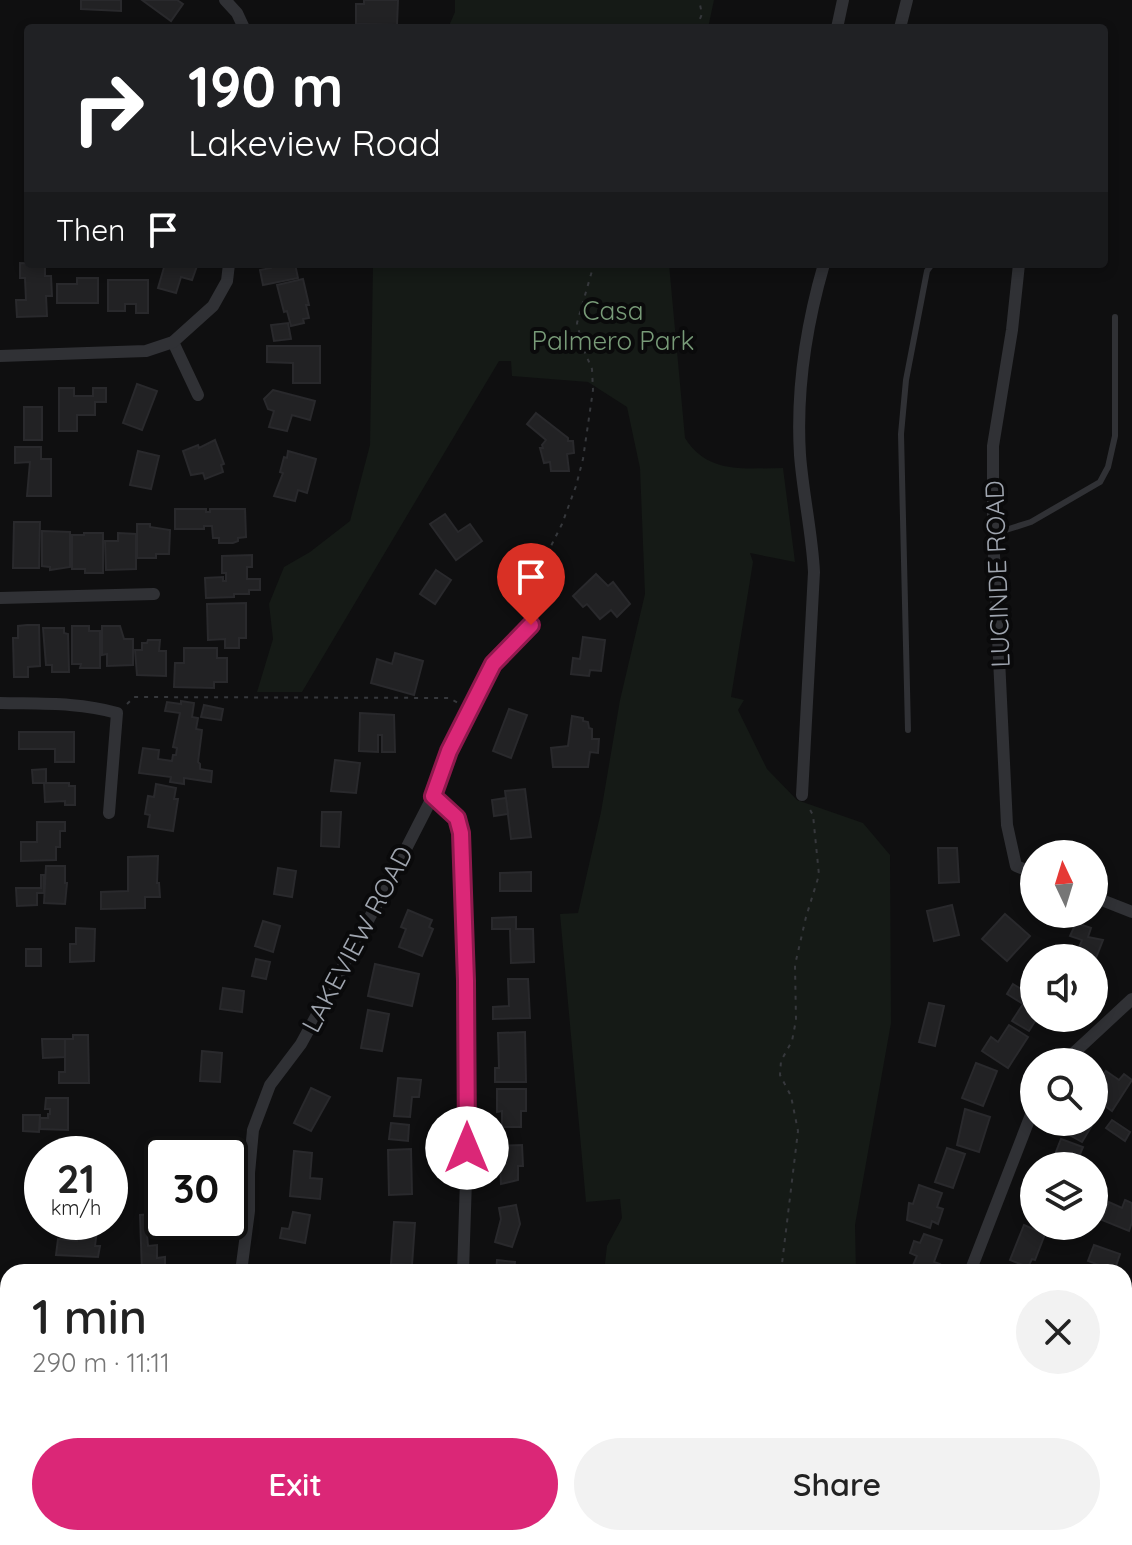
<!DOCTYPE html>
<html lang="en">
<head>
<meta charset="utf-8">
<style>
  :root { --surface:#fff; --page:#f2f2f2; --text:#222; --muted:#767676; --accent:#db2777 }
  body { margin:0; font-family:Quicksand,sans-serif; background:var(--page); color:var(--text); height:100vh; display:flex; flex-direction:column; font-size:30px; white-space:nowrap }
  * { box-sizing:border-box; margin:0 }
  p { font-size:26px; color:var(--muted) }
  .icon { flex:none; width:44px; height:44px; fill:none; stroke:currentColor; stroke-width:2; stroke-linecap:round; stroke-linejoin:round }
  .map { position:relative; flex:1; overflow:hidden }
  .side { position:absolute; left:0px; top:1264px; width:1132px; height:282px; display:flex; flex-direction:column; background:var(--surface); border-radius:24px 24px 0 0; box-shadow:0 4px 12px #0003 }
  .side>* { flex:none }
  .guide { position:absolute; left:24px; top:24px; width:1084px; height:244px; border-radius:8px; box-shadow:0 4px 12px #0003; background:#202124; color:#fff; overflow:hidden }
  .needle { width:52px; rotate:356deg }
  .fabs { position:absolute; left:1020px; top:840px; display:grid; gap:16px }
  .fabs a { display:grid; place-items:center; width:88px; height:88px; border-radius:50%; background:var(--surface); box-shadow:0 4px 12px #0003; font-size:40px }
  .speed { position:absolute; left:24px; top:1136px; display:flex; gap:16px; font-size:40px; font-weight:700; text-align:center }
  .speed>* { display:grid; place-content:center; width:104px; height:104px; border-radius:50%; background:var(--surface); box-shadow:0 4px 12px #0003; line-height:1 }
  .speed small { font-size:20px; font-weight:400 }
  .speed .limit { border:4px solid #111; border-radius:12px; background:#fff; color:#111 }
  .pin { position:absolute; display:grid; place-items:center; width:68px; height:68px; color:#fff; margin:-82px -34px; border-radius:50% 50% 50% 0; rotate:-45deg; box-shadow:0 0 8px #0007 }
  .pin .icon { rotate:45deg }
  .me { position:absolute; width:88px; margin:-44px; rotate:0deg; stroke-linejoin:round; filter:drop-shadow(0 0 6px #0008) }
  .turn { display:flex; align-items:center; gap:28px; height:168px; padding:0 32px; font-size:36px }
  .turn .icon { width:104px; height:104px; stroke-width:2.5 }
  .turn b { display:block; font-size:56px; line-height:68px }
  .then { display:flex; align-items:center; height:76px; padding:0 32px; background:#0003; gap:16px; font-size:30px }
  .round { display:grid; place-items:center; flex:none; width:84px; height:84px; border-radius:42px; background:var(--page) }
  .overview { display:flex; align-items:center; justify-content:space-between; height:136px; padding:0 32px }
  h1 { font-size:48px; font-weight:600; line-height:60px }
  .button { display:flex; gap:16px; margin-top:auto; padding:16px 32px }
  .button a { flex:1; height:92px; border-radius:48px; background:var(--accent); color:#fff; font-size:32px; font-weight:600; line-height:92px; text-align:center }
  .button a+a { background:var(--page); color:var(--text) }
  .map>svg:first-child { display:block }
</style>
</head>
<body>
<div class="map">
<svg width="1132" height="1545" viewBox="0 0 1132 1545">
  <rect width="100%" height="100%" fill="#0f0f10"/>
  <g fill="#151a16">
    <polygon points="455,0 714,0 708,28 448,28 455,12"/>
    <path d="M373,264H669L685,438C708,475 746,468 783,468L795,562L750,553L753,562L731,697L744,700L738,710L767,769L797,800L863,823L890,855L891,1023L855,1225L856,1272H604L607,1246L622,1218L620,1199L586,1202L560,914L578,913L601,812L620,700L645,594L640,468L627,407L588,382L512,376L511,361H499L302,692H257L273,639L269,604L284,567L310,552L350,521L370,445Z"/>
    <polygon points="626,1538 854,1538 853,1545 629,1545"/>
  </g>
  <g fill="#222224" stroke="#29292c" stroke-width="2">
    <polygon points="81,0 121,0 121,11 81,9"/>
    <polygon points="142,0 177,0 183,4 171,21"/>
    <polygon points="364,0 398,0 397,25 356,24 356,4 364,4"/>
    <polygon points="20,263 45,264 45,276 51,276 52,296 46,296 47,316 17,317 16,300 26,300 25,278 20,278"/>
    <polygon points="165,264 191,264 197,266 192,280 181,277 176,293 158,288"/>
    <polygon points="270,264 295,264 298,278 263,285 260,270 271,268"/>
    <polygon points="77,278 98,278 98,303 57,303 57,284 77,284"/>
    <polygon points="303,279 309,305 306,305 309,318 303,319 304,323 291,326 287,311 284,312 277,285"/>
    <polygon points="108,280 148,280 148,313 136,313 136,304 125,304 125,311 108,311"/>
    <polygon points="288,323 291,339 274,341 271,325"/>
    <polygon points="267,346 320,346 320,383 293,383 293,363 267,362"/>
    <polygon points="137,384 157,391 142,430 123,423"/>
    <polygon points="59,388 74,388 74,396 93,396 93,388 106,388 106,402 95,402 95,415 77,415 77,431 59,431"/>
    <polygon points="273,390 315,401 310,420 292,415 287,431 269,427 274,411 268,409 264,399"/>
    <rect x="24" y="407" width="18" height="33"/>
    <polygon points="536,413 568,438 568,441 573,441 574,453 567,454 569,471 551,471 550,462 544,463 540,448 543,448 542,445 546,440 527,424"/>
    <polygon points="215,440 224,464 221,465 223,472 205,479 203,473 191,475 183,451 198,445 199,448"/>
    <polygon points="15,447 41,447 41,459 51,459 51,496 27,496 30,462 15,463"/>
    <polygon points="138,451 159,456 151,489 130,485"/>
    <polygon points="288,451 316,459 307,493 298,490 295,501 274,496 283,473 280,472 284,457 287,458"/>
    <polygon points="175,509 206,509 206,512 210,512 210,509 245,509 246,537 238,538 238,541 233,543 219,543 219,538 213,538 212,526 204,526 204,529 175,529"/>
    <polygon points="445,514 458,532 470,524 482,541 456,560 430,524"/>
    <polygon points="14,522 40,522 39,568 13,568"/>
    <polygon points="137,524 150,524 150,527 170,530 169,554 156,554 156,558 137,558"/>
    <polygon points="42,531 70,532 70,567 50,570 50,567 42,566"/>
    <polygon points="84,533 103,533 103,573 85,573 85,569 72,569 72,535 84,535"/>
    <polygon points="118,533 136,534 136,569 106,570 105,541 118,541"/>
    <polygon points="252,555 252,567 247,567 247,579 260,579 260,590 249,590 249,594 234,594 234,597 206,598 205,578 223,577 223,581 226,581 226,573 222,573 222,556"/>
    <polygon points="436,570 451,580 435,604 420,594"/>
    <polygon points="596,574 608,586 613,582 630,604 617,617 611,610 600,619 587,604 583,607 573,596"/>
    <polygon points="246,603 246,638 239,638 239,648 225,648 225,639 208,640 207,604"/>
    <polygon points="27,625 39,625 40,666 28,667 28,677 14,677 13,638 18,638 18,626"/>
    <polygon points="72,626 89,626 89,631 100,631 100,668 80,668 81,664 72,664"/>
    <polygon points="102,626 120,626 124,639 133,639 133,665 107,666 107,654 102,655"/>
    <polygon points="43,628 64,628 64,633 68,634 69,672 52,672 52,665 46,665"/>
    <polygon points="583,637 605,640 601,671 590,670 589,676 571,674 573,658 580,659"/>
    <polygon points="148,640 160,640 159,651 166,651 166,676 137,675 135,650 142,650 142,643 147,643"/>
    <polygon points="184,648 217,648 217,658 227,658 227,682 214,682 214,688 174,687 175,663 184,663"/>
    <polygon points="395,653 423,661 414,695 371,683 377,659 392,664"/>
    <polygon points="181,701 194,703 192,717 198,718 196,729 202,730 198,762 200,764 200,769 212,771 211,782 184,778 184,784 170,782 171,777 139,773 143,748 159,750 158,759 172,761 173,755 176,755 177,748 173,747 180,713 165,711 167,702 181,704"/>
    <polygon points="204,705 223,709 221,720 201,717"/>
    <polygon points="509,709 527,715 511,758 493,751"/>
    <polygon points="360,713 394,715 395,752 382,752 382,735 378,735 378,752 359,751"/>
    <polygon points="572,716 583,718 583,721 588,722 589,728 592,729 592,739 599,739 598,753 590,752 588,767 553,767 551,748 568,746"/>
    <polygon points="19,732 74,732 74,762 55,762 55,749 19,749"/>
    <polygon points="335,760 360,763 356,793 331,791"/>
    <polygon points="46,769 46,783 33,783 32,770"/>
    <polygon points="44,783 69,783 69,786 75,786 75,805 65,805 65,801 45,802"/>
    <polygon points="156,784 176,788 174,799 178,799 173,831 148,827 150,815 145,814 148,796 154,797"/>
    <polygon points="525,789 531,837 511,839 505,791"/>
    <polygon points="506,798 508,814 494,816 492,800"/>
    <polygon points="322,812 341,812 339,847 321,846"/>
    <polygon points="37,822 65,822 65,831 60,831 60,847 56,847 56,860 21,861 21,842 37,842"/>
    <polygon points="938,848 957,848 959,882 939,883"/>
    <polygon points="158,856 157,883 159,883 160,897 145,897 145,908 101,909 101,892 128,891 128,857"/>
    <polygon points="46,866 65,866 65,883 67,883 65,904 44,903"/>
    <polygon points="278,868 296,871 292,897 274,894"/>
    <polygon points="531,872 531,891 500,891 500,873"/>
    <polygon points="41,875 44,875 44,893 37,893 37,905 17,906 16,888 41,888"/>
    <polygon points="952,905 959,935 934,941 927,911"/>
    <polygon points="408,910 432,920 429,927 433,929 422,956 399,947 406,929 401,927"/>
    <polygon points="1005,914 1030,936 1007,961 982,939"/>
    <polygon points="516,917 516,929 533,929 534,962 511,963 510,929 492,929 492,918"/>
    <polygon points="263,921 280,926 273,952 255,946"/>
    <polygon points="1076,923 1091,928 1088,937 1103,940 1094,963 1094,958 1075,958 1082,940 1070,936"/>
    <polygon points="76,928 95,929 94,961 70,962 70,944 76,944"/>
    <rect x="26" y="949" width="15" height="17"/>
    <polygon points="256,959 270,962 266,979 252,976"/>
    <polygon points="375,964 419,974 412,1006 368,996"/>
    <polygon points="508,979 528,979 530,1018 493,1019 493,1007 509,1006"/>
    <polygon points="1013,984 1034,997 1034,1018 1037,1018 1029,1031 1012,1021 1023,1004 1007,994"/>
    <polygon points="223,988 244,991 242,1012 220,1009"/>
    <polygon points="929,1003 944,1006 935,1046 919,1042"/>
    <polygon points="368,1010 389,1014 382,1051 361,1048"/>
    <polygon points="1009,1025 1028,1037 1008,1068 982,1051 991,1037 998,1042"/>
    <polygon points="525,1032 526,1082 495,1082 495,1068 499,1068 498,1033"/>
    <polygon points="73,1035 88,1035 89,1083 59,1083 59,1072 65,1072 65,1039 73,1039"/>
    <polygon points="42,1039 65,1039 65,1057 43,1058"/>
    <polygon points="202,1051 222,1053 220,1082 200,1081"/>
    <polygon points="976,1063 997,1071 983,1106 962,1098"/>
    <polygon points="1106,1071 1119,1080 1124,1074 1132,1080 1112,1111 1094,1098 1094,1088"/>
    <polygon points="398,1078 421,1080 419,1097 412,1097 410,1117 394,1116"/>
    <polygon points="311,1088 330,1097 311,1131 294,1123"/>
    <polygon points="497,1089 526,1089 526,1111 521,1111 521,1127 502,1127 502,1111 497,1112"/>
    <polygon points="46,1098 68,1098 68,1130 40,1129 40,1118 48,1118 48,1114 50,1114 50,1109 45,1109"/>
    <polygon points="965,1109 990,1117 979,1152 957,1145"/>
    <polygon points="23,1115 40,1115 39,1132 23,1131"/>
    <polygon points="1112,1120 1130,1132 1125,1141 1106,1128"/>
    <polygon points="1063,1122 1094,1122 1082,1142 1059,1129"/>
    <polygon points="391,1123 409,1125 408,1141 389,1139"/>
    <polygon points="1061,1139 1083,1147 1075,1166 1046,1166 1048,1160 1052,1162"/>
    <polygon points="522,1145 523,1166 518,1166 518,1180 501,1184 499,1146"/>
    <polygon points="947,1148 965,1154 953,1188 935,1182"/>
    <polygon points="411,1149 412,1194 389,1195 388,1150"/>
    <polygon points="294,1151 312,1153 310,1178 322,1179 320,1199 290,1196"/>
    <polygon points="162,1154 162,1197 160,1197 155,1155"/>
    <polygon points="40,1161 42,1161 42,1192 32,1192 32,1175 40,1175"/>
    <polygon points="919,1185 942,1193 937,1207 943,1209 938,1224 932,1221 930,1228 907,1220 909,1203 913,1204"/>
    <polygon points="1125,1200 1132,1203 1132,1222 1129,1231 1102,1220 1109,1202 1122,1208"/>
    <polygon points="516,1205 520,1224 512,1247 495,1242 501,1219 499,1208"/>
    <polygon points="293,1212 310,1215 305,1243 280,1238 282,1228 289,1229"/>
    <polygon points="153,1214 154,1234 147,1234 148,1246 157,1245 157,1258 165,1257 165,1272 142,1272 140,1215"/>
    <polygon points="68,1222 98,1222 95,1246 100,1246 98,1257 56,1255 58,1239 77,1241 79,1225"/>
    <polygon points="394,1222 415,1223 412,1265 391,1264"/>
    <polygon points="1024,1225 1045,1234 1035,1260 1032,1259 1028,1267 1010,1260"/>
    <polygon points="924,1234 942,1240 934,1262 940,1264 938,1269 933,1267 931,1272 915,1272 911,1270 917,1256 910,1253 914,1241 920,1243"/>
    <polygon points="1094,1245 1120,1254 1114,1272 1100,1272 1102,1266 1088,1261"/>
    <polygon points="497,1260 515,1262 514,1272 496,1272"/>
    <polygon points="1124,1416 1132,1419 1132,1458 1124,1455"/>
    <polygon points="58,1538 84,1538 84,1545 32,1545 32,1543 58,1543"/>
  </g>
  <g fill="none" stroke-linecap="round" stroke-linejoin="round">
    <g stroke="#36383c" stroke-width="2" stroke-dasharray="4 6" stroke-linecap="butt">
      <polyline points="696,28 702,14 699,0"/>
      <polyline points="531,611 534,580 562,524 576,486 583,459 593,390 592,369 583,348 577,323 594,264"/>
      <polyline points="127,704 134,697 449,698 460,704"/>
      <polyline points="781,1272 798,1131 791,1096 780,1075 781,1061 792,1041 796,1020 795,965 806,917 819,875 813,815 808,806"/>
      <polyline points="732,1538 734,1545"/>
      <polyline points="804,1545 809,1538"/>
      <polyline points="889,1545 890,1538"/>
    </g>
    <g stroke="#303135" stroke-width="6">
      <polyline points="993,534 1031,522 1100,482 1108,467 1115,436 1115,317"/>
      <polyline points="908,730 901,434 906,380 927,271 932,264"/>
      <polyline points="1124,1392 1132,1395"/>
    </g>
    <g stroke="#303135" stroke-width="12">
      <polyline points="225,0 237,13 244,28"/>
      <polyline points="837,28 843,0"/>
      <polyline points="900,28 907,0"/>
      <polyline points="1019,264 1012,330 993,446 993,534 1007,825 1016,866 1034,873"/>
      <polyline points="173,342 198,395"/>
      <polyline points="0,356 146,351 173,342 213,306 227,281 229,264"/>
      <polyline points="0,598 154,594"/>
      <path d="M0,703C39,704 79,702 117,713L109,813"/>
      <path d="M802,795L814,572C812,533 803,494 800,455C796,390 806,326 824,264"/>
      <polyline points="433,796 457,818 461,833 464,875 467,1148 463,1272"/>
      <polyline points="1094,897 1132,912"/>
      <polyline points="1064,1062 1132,999"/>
      <polyline points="241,1272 249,1211 249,1173 253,1130 270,1085 301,1044 389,882 433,796 449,751 493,664 531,625"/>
      <polyline points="970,1272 1034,1107"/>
      <polyline points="1124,1342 1132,1320"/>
      <polyline points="261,1538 261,1545"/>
      <polyline points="429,1538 429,1545"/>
      <polyline points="1072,1545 1074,1538"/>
    </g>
  </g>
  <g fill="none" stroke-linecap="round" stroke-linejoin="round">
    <defs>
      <polyline id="route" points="467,1148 466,981 461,833 457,818 433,796 449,751 493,664 531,625"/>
    </defs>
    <use href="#route" stroke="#8e194d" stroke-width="20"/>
    <use href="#route" stroke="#db2777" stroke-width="14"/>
  </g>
  <g text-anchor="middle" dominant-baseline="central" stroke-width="8" stroke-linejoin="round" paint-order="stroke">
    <g font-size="26" fill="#789b78" stroke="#0a0a0b">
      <text x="613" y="310">Casa<tspan x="613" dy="30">Palmero Park</tspan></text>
    </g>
    <g font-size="26" fill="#a0a6b0" stroke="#0a0a0b">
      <text transform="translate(997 574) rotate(-92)">LUCINDE ROAD</text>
      <text transform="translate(357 939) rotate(-62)">LAKEVIEW ROAD</text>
    </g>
  </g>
</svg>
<div class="fabs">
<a><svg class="needle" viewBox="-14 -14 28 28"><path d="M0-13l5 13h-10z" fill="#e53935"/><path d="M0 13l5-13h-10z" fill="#767676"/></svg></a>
<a><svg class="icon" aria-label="sound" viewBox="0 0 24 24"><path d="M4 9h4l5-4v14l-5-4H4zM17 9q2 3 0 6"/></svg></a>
<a><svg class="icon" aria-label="search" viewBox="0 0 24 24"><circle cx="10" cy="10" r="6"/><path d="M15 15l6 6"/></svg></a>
<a><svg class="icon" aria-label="layers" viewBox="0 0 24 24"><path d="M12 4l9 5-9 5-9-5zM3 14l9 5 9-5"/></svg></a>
</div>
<div class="speed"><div>21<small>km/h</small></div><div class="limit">30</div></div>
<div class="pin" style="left:531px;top:625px;background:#d93025"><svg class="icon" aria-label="arrive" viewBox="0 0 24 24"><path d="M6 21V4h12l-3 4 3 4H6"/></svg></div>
<svg class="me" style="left:467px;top:1148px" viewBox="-20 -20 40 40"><circle r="19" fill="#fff"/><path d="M0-13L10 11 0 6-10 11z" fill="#db2777"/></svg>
<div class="guide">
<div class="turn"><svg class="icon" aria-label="right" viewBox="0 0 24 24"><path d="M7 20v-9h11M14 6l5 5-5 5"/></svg><div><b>190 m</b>Lakeview Road</div></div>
<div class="then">Then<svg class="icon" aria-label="arrive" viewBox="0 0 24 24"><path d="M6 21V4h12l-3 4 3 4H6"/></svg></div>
</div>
<section class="side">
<div class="overview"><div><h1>1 min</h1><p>290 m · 11:11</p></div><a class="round"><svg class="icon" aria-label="close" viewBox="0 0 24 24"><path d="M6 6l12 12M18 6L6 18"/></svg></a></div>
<div class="button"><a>Exit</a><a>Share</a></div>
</section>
</div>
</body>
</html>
